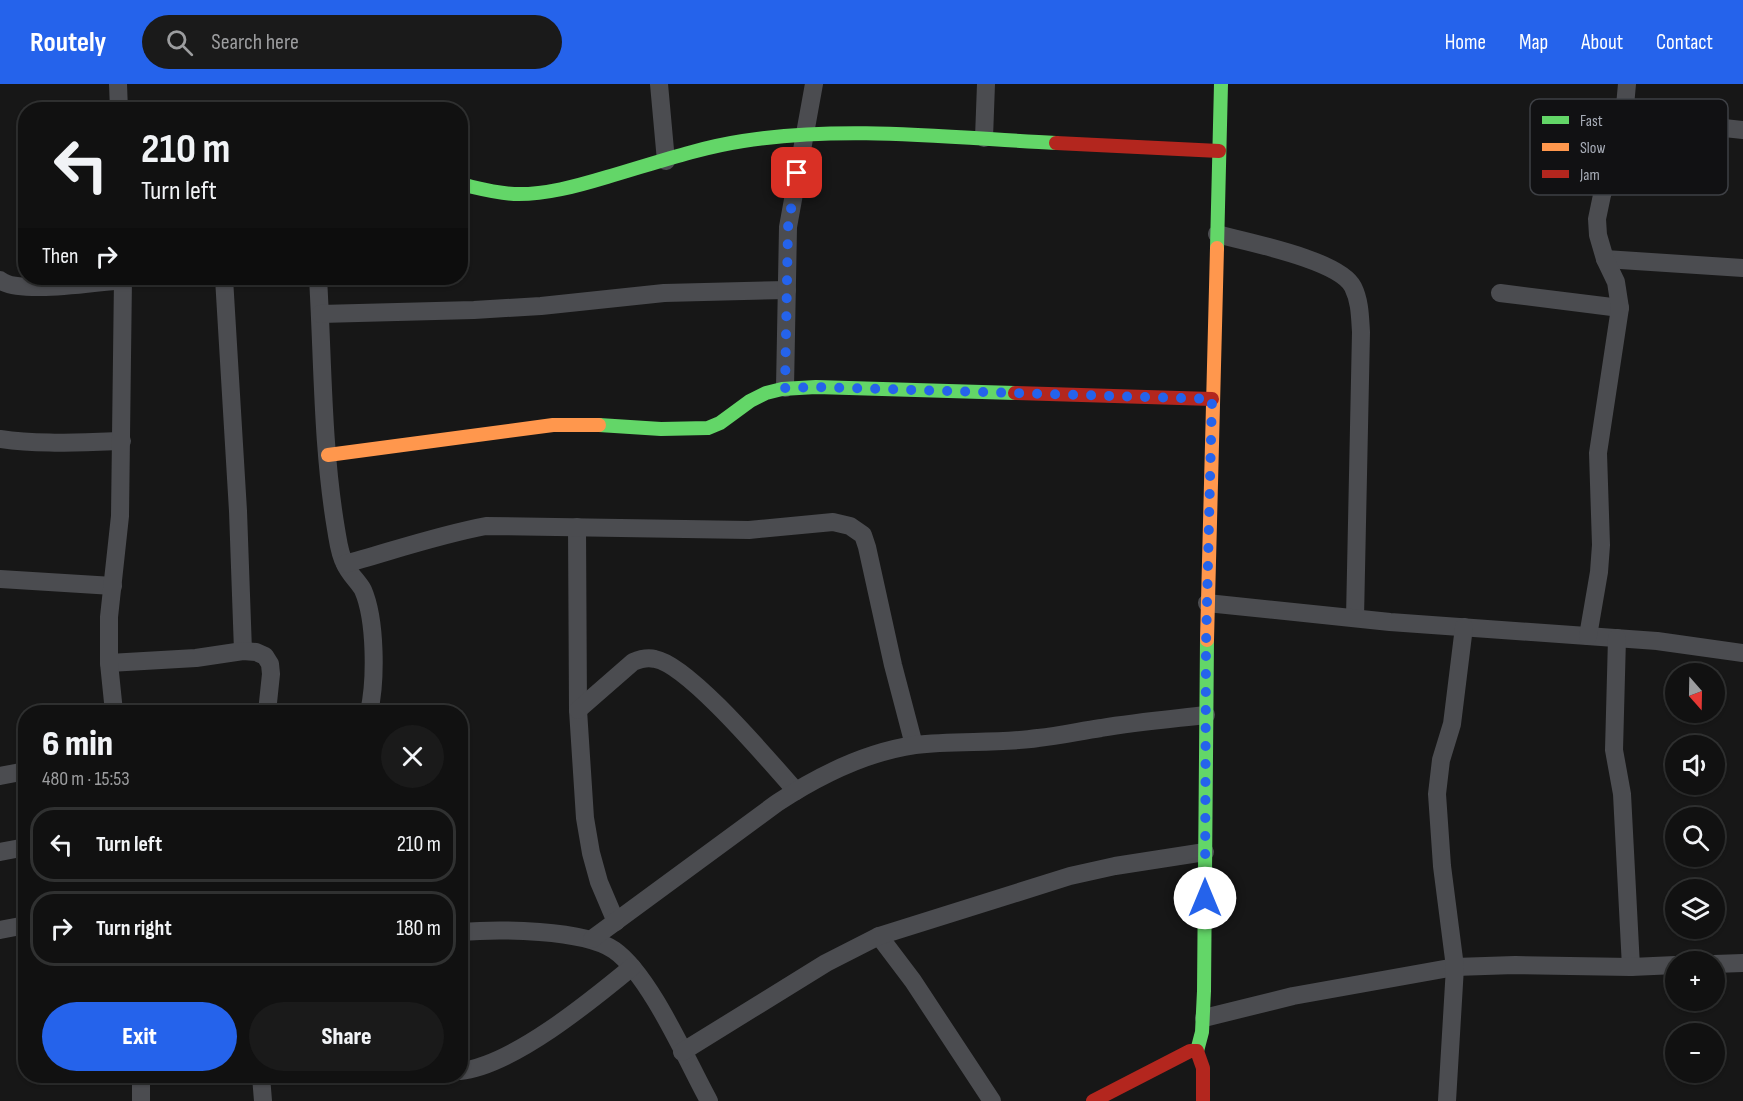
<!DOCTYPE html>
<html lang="en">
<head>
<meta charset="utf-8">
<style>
  :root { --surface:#111; --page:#1a1a1a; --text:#f1f3f6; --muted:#9c9d9f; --line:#303131; --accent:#2563eb }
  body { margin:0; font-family:"Sofia Sans Condensed",sans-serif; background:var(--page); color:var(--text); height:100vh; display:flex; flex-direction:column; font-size:22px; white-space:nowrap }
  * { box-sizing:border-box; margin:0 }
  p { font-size:20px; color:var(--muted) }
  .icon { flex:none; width:33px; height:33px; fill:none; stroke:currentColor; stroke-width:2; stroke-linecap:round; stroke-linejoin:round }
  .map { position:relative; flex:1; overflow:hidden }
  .side { position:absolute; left:18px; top:621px; width:450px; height:378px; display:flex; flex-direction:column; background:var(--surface); border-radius:24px; box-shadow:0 2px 4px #0004,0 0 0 2px var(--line) }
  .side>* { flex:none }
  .top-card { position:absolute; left:18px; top:18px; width:450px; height:183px; border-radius:24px; box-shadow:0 2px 4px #0004,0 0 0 2px var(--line); background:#111; color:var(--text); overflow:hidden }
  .needle { width:39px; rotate:160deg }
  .tools { position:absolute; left:1665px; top:579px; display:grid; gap:12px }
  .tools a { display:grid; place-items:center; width:60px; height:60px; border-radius:50%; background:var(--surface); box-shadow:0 2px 4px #0004,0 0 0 2px var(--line); font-size:30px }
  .pin { position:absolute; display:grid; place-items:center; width:51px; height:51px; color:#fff; margin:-26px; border-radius:12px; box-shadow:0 3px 9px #0006 }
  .me { position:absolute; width:66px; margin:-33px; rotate:0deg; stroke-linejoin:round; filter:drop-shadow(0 0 4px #0008) }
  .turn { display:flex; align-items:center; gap:21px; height:126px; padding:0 24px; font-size:27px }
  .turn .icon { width:78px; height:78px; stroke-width:2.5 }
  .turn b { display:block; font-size:42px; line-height:51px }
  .then { display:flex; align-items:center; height:57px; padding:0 24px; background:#0003; gap:12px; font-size:22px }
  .round { display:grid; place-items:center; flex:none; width:63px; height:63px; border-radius:32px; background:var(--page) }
  .summary { display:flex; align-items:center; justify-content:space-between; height:102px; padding:0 24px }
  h1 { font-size:36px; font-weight:800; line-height:45px }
  .action { display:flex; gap:12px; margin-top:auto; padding:12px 24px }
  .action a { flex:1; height:69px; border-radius:36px; background:var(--accent); color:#fff; font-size:24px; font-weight:800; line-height:69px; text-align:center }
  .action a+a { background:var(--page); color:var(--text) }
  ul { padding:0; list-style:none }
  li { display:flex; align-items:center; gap:18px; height:75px; margin:0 12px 9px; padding:0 12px; border:3px solid var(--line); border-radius:24px }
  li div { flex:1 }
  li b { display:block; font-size:22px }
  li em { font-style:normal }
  header { display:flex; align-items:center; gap:36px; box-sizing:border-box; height:84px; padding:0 30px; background:var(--accent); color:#fff }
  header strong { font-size:28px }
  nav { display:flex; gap:33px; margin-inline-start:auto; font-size:21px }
  .search { width:420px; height:54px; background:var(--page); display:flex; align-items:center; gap:15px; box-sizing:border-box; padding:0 21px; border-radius:33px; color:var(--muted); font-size:22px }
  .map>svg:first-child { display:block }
</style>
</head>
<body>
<header>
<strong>Routely</strong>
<div class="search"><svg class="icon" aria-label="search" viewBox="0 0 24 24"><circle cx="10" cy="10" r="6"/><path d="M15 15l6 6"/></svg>Search here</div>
<nav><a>Home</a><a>Map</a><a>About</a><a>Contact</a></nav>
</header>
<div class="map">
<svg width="1743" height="1017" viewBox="0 0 1743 1017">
  <rect width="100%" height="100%" fill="#171717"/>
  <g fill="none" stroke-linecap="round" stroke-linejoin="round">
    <g stroke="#4b4c50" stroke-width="18">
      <polyline points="118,0 119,26"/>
      <polyline points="659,0 666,77"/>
      <polyline points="1624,33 1743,46"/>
      <polyline points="984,54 986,0"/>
      <path d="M1217,150C1247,158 1340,176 1353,203C1360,217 1360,233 1361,248L1355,534"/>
      <polyline points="1605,175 1743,184"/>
      <polyline points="224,194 238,427 243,567"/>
      <path d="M318,194C323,277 322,362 336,445C338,456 339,469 345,480C349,490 358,497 363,506C376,536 376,597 369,628"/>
      <path d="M0,196C17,211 99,198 123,196"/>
      <polyline points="1500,209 1620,224"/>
      <polyline points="320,230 474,226 541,222 664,209 787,206"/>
      <polyline points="785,304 788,143 814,0"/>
      <path d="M0,355C40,361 81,358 122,357"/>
      <polyline points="577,443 578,626 585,734 591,769 599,798 616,838"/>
      <path d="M345,480C392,467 438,451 486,442L749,446L833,438L850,442L863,451L867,463L893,581L914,661"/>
      <polyline points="0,495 113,502"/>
      <polyline points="1207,519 1390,538 1657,557 1743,569"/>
      <polyline points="1588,552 1599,488 1601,461 1598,369 1620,224 1616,198 1605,175 1598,151 1597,135 1602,111 1619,56 1624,33 1627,0"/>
      <polyline points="1617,554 1614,666 1622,710 1631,883"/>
      <polyline points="109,579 196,574 243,567 256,568 265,572 270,580 271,590 267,628"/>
      <path d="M578,626L633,578C640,575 647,573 655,575C689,581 770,678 796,707"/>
      <polyline points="114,628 109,579 109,533 120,432 123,194"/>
      <polyline points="0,692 26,687"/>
      <polyline points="0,768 26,763"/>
      <polyline points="0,846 26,841"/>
      <path d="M460,848C498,845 583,845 614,866C650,891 687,977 709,1017"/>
      <polyline points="879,852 913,897 992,1017"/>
      <path d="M592,855L777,719C818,692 867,668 915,661C956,656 998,660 1038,654C1060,652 1080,647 1101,644C1136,638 1171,635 1206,631"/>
      <polyline points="1714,880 1743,879"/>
      <polyline points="1204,934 1293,912 1455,883 1515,881 1631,883 1676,881"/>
      <polyline points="682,968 826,879 879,852 1070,792 1115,782 1205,768"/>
      <path d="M460,987C512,982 592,916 632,883"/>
      <polyline points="261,992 263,1017"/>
      <polyline points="141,1017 141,992"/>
      <polyline points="1447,1017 1455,883 1442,782 1437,710 1441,676 1452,640 1464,543"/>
    </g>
    <g stroke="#63d668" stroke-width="14">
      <path d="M460,100C478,104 495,109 514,110C545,111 577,102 607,93C652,80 697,64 743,57C846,41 953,54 1056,59"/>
      <polyline points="1217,164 1221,0"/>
      <polyline points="599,341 661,345 708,344 720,339 750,317 766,309 782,305 816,303 1015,309"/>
      <polyline points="1197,967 1202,948 1204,907 1207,556"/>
    </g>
    <g stroke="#ff974d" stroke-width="14">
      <polyline points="328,371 553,341 599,341"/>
      <polyline points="1207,556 1217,164"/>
    </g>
    <g stroke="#b3261e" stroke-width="14">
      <polyline points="1056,59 1219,67"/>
      <polyline points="1015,309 1212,315"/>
      <polyline points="1093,1017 1190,967 1197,967 1203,984 1203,1017"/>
    </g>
  </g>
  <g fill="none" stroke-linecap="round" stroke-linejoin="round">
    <polyline stroke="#2563eb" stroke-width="10" stroke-dasharray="0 18" points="797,89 788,143 785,304 816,303 1212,315 1206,561 1205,814"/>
  </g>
  <rect x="1530" y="15" width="198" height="96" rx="9" fill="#111113" stroke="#3e4045" stroke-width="1.5"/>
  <rect x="1542" y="32" width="27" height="8" fill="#63d668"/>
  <rect x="1542" y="59" width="27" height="8" fill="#ff974d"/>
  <rect x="1542" y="86" width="27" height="8" fill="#b3261e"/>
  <g font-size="16" fill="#a8adb8">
    <text x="1580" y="42">Fast</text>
    <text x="1580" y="69">Slow</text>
    <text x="1580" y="96">Jam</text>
  </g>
</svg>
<div class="tools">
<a><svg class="needle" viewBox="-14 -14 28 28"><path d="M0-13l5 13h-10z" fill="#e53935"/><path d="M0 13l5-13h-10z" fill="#9c9d9f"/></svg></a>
<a><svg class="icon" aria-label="sound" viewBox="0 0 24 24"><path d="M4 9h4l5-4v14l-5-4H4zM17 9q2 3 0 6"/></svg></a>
<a><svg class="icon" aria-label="search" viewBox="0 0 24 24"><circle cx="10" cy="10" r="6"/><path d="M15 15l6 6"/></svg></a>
<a><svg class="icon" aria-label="layers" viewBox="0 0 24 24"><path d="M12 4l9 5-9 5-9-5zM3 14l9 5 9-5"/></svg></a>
<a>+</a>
<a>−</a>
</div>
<div class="pin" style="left:797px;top:89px;background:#d93025"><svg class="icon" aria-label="arrive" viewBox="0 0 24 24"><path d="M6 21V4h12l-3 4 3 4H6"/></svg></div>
<svg class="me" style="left:1205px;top:814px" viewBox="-20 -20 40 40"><circle r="19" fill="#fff"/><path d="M0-13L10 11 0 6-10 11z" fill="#2563eb"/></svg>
<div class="top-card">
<div class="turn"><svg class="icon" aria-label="left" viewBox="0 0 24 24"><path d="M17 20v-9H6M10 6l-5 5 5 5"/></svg><div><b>210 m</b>Turn left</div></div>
<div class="then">Then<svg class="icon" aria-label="right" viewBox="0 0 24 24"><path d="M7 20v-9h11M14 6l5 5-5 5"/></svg></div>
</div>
<section class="side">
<div class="summary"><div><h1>6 min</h1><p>480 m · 15:53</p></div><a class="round"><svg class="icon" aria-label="close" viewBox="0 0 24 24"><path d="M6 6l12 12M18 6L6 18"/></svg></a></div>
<ul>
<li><svg class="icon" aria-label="left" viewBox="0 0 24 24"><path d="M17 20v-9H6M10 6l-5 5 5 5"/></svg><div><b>Turn left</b></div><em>210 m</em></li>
<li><svg class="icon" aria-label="right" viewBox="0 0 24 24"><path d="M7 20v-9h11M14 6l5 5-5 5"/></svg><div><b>Turn right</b></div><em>180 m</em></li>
</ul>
<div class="action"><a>Exit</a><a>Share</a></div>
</section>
</div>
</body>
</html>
